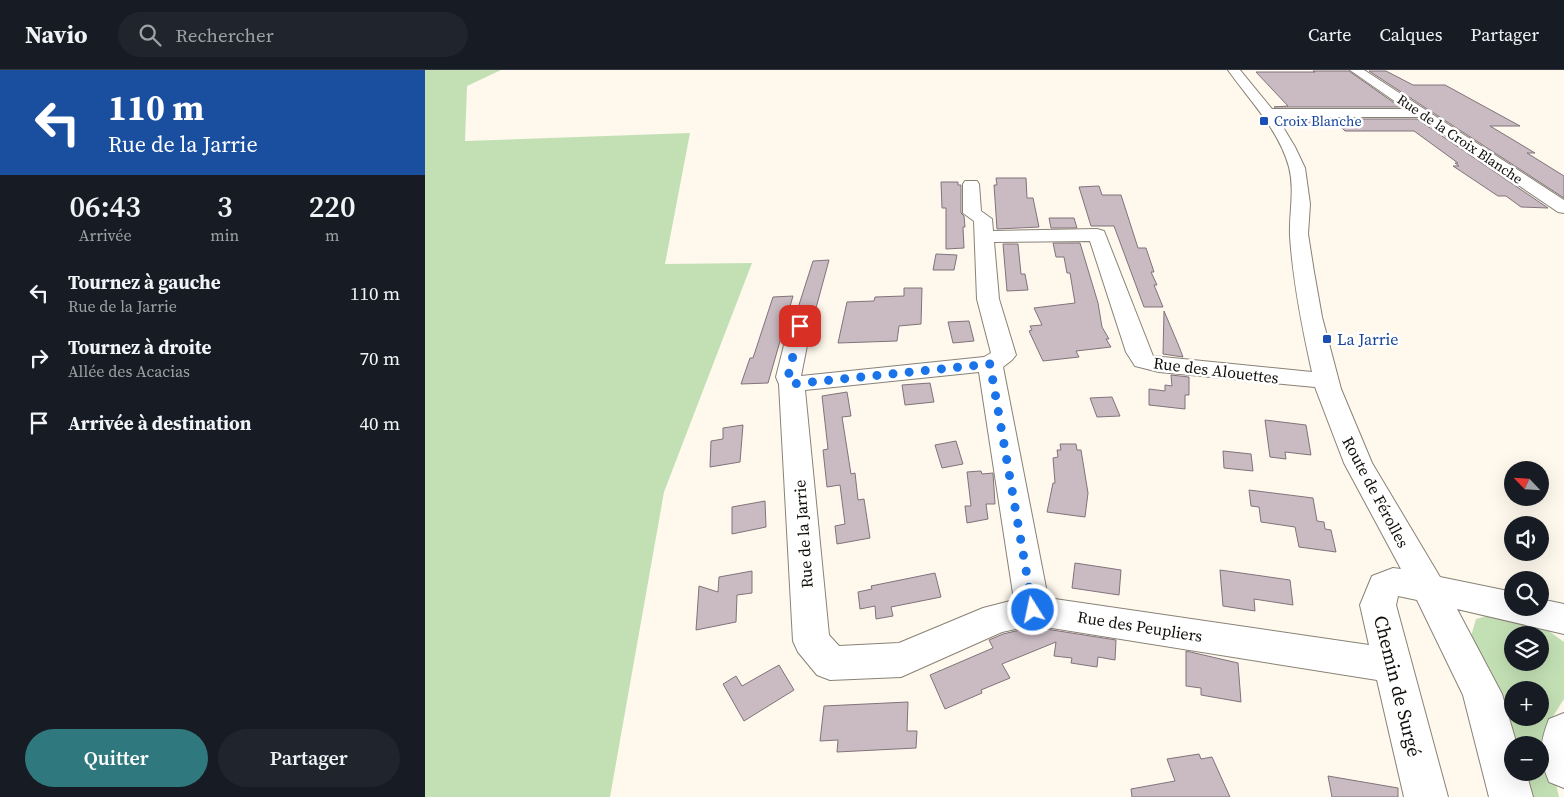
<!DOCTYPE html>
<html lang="fr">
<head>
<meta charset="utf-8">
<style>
  :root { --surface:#171b24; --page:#20242c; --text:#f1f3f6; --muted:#9ea1a6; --line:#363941; --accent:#2f797e }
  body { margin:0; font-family:"Source Serif 4",serif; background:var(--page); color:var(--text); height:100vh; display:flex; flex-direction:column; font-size:19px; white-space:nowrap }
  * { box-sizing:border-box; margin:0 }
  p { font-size:16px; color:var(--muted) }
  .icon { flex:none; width:28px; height:28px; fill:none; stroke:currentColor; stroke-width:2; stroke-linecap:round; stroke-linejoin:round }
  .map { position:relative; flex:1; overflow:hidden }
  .drawer { display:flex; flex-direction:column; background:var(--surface); width:425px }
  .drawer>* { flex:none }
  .hud { background:#1a4fa0; color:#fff; overflow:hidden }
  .needle { width:32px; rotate:295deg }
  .tools { position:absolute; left:1079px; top:391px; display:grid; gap:10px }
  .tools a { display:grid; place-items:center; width:45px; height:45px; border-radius:50%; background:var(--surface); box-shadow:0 5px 20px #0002; font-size:25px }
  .pin { position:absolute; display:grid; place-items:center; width:42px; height:42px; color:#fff; margin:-21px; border-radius:10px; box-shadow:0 2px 8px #0006 }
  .me { position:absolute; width:55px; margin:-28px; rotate:350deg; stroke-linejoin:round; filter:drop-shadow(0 0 4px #0008) }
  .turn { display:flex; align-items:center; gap:18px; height:105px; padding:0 25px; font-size:22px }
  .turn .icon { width:65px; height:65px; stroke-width:2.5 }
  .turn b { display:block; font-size:35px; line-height:42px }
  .eta { display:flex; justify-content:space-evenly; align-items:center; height:85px; text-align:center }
  .eta b { font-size:30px; font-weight:600; line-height:35px }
  .cta { display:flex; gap:10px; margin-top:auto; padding:10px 25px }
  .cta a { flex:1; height:58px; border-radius:30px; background:var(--accent); color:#fff; font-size:20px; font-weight:600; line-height:58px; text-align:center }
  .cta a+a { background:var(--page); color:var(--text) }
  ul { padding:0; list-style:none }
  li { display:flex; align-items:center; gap:15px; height:65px; padding:0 25px }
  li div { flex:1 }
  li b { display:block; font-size:19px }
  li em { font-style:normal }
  header { display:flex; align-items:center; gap:30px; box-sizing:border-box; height:70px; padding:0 25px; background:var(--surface); border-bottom:1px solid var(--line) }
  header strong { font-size:24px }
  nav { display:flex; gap:28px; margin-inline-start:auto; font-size:18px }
  .search { width:350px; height:45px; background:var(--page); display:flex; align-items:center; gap:12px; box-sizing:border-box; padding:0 18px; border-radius:28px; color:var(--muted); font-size:19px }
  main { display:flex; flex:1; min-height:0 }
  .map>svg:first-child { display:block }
</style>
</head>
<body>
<header>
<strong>Navio</strong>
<div class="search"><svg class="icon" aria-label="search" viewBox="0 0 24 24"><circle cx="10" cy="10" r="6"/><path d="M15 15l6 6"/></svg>Rechercher</div>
<nav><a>Carte</a><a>Calques</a><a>Partager</a></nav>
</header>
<main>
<section class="drawer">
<div class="hud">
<div class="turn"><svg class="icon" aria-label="left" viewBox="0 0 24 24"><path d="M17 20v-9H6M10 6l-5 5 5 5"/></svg><div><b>110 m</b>Rue de la Jarrie</div></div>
</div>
<div class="eta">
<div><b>06:43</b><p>Arrivée</p></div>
<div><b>3</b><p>min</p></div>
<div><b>220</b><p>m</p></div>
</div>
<ul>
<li><svg class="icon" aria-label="left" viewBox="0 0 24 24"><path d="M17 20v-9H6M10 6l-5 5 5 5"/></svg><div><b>Tournez à gauche</b><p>Rue de la Jarrie</p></div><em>110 m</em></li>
<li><svg class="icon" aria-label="right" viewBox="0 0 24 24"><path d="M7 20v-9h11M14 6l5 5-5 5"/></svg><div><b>Tournez à droite</b><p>Allée des Acacias</p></div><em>70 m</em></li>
<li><svg class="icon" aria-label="arrive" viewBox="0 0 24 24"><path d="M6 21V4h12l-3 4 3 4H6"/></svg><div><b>Arrivée à destination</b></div><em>40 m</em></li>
</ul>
<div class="cta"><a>Quitter</a><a>Partager</a></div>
</section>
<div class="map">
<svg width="1139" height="727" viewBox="0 0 1139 727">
  <rect width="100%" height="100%" fill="#fef8ed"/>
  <g fill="#c3e0b5" fill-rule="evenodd">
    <polygon points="0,0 76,0 42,16 40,71 265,63 240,194 327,193 239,422 185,727 0,727"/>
    <path d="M1069,544L1121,559L1139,572V629L1125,651L1124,682L1134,727H1105L1098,703L1115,702V675H1089L1046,566L1051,549ZM1088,565H1115V592H1088ZM1088,620H1115V648H1088Z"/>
  </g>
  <g fill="#cabbc3" stroke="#81737a">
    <polygon points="888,1 924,1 975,37 849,37 863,36 831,2 890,2"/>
    <polygon points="944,1 961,1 988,15 1020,15 1095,56 1065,56 1110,83 1102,83 1139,106 1139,128"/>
    <polygon points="859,49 992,49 1123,138 1096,137 1081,126 1073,126 1028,96 1034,96 1030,93 1033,93 989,61 920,61 916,57 864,56"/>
    <polygon points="571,108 601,108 602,128 608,128 614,157 572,159 569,115 572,115"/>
    <polygon points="516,112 533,112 533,115 536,115 536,143 539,146 540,157 538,157 539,178 521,179 521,138 517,138"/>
    <polygon points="674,116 677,125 696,125 713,178 721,178 729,202 726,202 732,215 729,215 738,237 719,237 689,156 666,156 654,117"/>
    <polygon points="624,148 649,148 652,158 626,158"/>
    <polygon points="628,173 655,173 673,233 677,257 684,269 681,269 686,277 651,281 654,287 618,291 604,261 607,260 605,256 617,255 609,238 650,233 645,203 642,203 639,187 631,187"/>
    <polygon points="578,174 593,174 596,204 600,204 603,220 582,221"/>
    <polygon points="511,184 532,185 529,200 508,200"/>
    <polygon points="404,190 391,238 373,238 388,191"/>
    <polygon points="479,218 497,218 496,254 474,256 472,271 413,273 422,232 449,231 450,227 479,226"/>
    <polygon points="368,226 343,313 316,314 325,288 328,288 348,227"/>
    <polygon points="739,241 753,274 758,287 738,284"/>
    <polygon points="544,251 549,271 528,273 523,252"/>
    <polygon points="746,305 764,307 764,325 760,325 760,339 724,335 724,319 740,321 740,315 747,316"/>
    <polygon points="505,313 509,332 480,335 477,315"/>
    <polygon points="422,322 426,346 417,347 426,404 430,403 433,430 439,429 445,468 412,474 410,456 420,454 415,415 402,417 398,380 403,379 397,326"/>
    <polygon points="687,327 695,346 672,347 665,328"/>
    <polygon points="840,350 881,355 886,385 860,382 861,389 845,387"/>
    <polygon points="318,355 315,392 285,397 286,371 298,369 298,358"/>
    <polygon points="531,371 538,394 517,398 510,375"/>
    <polygon points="635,374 651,374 652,380 656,380 663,423 660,447 622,442 628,413 630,413 628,388 633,387 632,380 636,380"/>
    <polygon points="798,381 826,384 828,401 799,398"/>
    <polygon points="556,401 557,404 568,403 570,434 561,434 563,449 542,453 540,436 546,436 542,402"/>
    <polygon points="824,420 888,428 892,451 899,452 900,459 906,460 911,482 874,477 870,457 836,452 834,437 826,436"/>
    <polygon points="340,431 341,457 307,464 307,437"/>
    <polygon points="650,493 696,500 694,525 647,518"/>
    <polygon points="795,500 865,510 868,535 829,529 830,541 798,536"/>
    <polygon points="327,501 327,523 312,525 311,552 271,560 274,516 293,522 294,507"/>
    <polygon points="510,503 516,527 466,537 468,546 451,549 450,536 435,539 433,522 447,519 446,516"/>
    <polygon points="608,557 691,570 690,590 673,587 672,597 646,593 647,588 629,586 631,572 577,594 585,608 556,620 557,623 520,639 505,605 568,578 564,570 578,564"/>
    <polygon points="761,581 813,593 816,632 776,625 776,618 761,616"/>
    <polygon points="354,595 369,620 319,651 298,614 311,606 317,616"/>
    <polygon points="483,632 482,661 492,661 491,678 412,682 413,670 395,671 399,636"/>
    <polygon points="774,684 776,689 787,687 805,727 707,727 706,719 750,711 742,689"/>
    <polygon points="903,706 973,718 973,727 907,727"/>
  </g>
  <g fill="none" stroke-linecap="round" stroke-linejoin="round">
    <defs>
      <path id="minor" d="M803,0H815L847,39H981L925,0H939L1139,130V143L1133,142L993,47H852L870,77L880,98L885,134L883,164L889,202L897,247L916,319L947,393L1015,507L1088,522V538H1115V529L1139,534V564L1032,539L1077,624L1092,675H1088V702H1101L1108,727H1064L1038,625L992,530L973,526L971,535L1023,727H979L952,610L608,555L577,562L476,607L405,610L392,605L373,582L368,571L354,314L351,307L364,255L367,250L375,248L383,250L386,255L376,306L559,287L566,283L552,229L549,151L538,143V114L540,111H552L554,114L556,141L567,149L568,161L672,159L679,161L728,286L887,302C877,257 868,212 865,166C864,143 870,120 864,97C854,60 825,31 803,0ZM665,171L701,282L710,296L734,302L890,317L919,393L976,499L968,498L947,506L935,535L944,575L623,528L578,297L587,290L591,285L574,229L569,172ZM554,302L589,530L558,538L474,573L414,576L404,565L380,320Z"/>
      <path id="highway" d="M1139,643V718L1124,712C1114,687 1114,674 1124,649Z"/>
    </defs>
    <use href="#minor" stroke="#898276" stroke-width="2"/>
    <use href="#highway" stroke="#898276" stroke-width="2"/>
    <use href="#minor" fill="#fff" fill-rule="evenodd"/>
    <use href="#highway" fill="#fff" fill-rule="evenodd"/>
  </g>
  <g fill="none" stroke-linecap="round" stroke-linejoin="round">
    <polyline stroke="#1a73e8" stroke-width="9" stroke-dasharray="0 16.2" points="375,256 363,307 367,314 565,294 608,540"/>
  </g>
  <g fill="#1a4fb4" stroke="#fff" stroke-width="2">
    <rect x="834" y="46" width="10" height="10" rx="2.5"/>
    <rect x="897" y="264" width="10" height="10" rx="2.5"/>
  </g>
  <g text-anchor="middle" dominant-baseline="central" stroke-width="5" stroke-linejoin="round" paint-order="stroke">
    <g font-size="14" fill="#164399" stroke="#fff" text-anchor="start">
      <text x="849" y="51">Croix Blanche</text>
    </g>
    <g font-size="14" fill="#110e0a" stroke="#fff">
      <text transform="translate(1035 69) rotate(34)">Rue de la Croix Blanche</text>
    </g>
    <g font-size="16" fill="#164399" stroke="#fff" text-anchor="start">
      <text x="912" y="269">La Jarrie</text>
    </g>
    <g font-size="16" fill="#110e0a" stroke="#fff">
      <text transform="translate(791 300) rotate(7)">Rue des Alouettes</text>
      <text transform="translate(951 422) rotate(62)">Route de Férolles</text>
      <text transform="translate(378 464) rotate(-94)">Rue de la Jarrie</text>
      <text transform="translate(715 556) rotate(9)">Rue des Peupliers</text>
    </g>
    <g font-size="19" fill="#110e0a" stroke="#fff">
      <text transform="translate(973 616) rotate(76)">Chemin de Surgé</text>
    </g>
  </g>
</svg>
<div class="tools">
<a><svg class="needle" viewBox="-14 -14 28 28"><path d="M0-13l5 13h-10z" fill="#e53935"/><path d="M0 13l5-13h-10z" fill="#9ea1a6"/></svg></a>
<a><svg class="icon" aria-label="sound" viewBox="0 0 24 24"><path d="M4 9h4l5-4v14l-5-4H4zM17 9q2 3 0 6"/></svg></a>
<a><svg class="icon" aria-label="search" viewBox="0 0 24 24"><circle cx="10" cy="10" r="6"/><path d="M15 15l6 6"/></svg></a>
<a><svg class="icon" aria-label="layers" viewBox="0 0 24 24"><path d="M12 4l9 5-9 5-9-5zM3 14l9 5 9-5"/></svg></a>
<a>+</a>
<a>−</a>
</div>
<div class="pin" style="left:375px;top:256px;background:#d93025"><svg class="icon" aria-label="arrive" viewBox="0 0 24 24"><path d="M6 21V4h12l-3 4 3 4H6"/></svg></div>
<svg class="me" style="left:608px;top:540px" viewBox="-20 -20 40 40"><circle r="17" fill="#1a73e8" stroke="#fff" stroke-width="3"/><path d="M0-11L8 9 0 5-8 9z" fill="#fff"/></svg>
</div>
</main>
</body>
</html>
